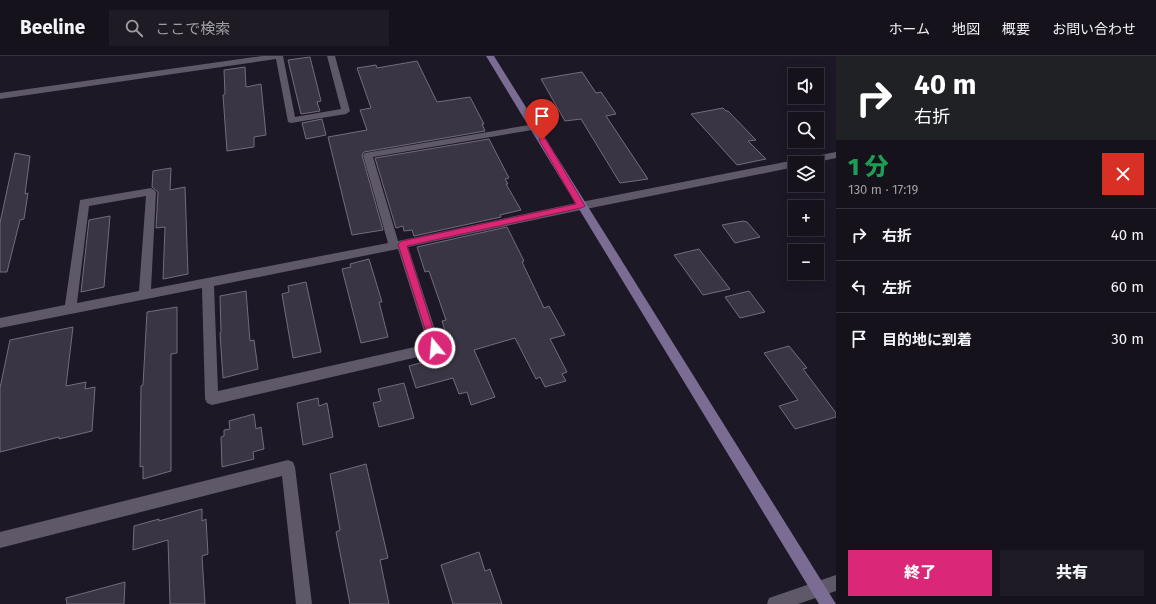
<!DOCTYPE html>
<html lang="ja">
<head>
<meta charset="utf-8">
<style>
  :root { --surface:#16121c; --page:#1f1b25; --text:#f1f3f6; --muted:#9e9ea3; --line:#35323b; --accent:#db2777 }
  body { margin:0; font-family:"Fira Sans","Noto Sans JP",sans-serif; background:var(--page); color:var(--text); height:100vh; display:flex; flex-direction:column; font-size:15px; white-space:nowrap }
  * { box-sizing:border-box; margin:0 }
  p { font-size:13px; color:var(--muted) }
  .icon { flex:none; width:22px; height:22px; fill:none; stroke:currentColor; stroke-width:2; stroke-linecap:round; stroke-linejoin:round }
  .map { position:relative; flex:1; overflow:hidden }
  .details { display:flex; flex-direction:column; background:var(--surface); width:320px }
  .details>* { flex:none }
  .banner { background:#202124; color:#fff; overflow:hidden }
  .tools { position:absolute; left:788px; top:12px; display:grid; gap:8px }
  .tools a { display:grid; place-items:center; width:36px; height:36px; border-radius:0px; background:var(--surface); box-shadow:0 2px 10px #0003,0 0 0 1px var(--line); font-size:20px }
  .pin { position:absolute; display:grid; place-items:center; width:34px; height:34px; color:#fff; margin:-41px -17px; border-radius:50% 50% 50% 0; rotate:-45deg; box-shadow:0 0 4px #0007 }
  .pin .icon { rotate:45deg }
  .me { position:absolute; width:44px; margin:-22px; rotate:343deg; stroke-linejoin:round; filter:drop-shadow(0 0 3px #0008) }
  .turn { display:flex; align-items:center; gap:14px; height:84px; padding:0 12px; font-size:18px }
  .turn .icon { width:52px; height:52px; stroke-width:2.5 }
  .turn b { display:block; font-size:28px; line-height:34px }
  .round { display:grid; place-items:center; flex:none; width:42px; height:42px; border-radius:0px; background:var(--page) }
  .overview { display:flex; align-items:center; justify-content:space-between; height:68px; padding:0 12px }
  h1 { font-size:24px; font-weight:800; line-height:30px; color:#1e9e55 }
  .action { display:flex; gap:8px; margin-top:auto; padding:8px 12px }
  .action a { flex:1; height:46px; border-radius:0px; background:var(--accent); color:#fff; font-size:16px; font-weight:800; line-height:46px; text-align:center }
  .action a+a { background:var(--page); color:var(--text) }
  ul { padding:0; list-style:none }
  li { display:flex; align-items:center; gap:12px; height:52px; padding:0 12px; border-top:1px solid var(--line) }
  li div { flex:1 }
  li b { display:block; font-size:15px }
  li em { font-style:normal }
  header { display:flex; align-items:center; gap:24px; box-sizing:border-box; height:56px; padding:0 20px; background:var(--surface); border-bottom:1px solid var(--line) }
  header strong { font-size:19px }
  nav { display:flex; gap:22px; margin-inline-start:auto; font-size:14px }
  .search { width:280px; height:36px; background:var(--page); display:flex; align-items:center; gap:10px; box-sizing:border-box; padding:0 14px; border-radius:0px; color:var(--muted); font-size:15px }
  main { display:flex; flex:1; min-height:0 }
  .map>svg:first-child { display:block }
</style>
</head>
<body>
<header>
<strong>Beeline</strong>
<div class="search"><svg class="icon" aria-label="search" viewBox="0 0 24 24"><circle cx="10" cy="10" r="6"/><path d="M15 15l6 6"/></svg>ここで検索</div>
<nav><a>ホーム</a><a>地図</a><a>概要</a><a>お問い合わせ</a></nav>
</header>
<main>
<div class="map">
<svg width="836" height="548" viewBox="0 0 836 548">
  <rect width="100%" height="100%" fill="#1d1826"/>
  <g fill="#3a3544" stroke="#726c7e">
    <polygon points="310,1 321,45 317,46 320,55 301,58 288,4"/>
    <polygon points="417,5 437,46 470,41 484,68 482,68 485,75 364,96 362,99 383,174 352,179 328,81 367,74 360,54 371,52 357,12 376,9 377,12"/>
    <polygon points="245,11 246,31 261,28 266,79 254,81 254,91 227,95 223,39 225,38 224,14"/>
    <polygon points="582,16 596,37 601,36 616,58 606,60 648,123 620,127 581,63 565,65 541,23"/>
    <polygon points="723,52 726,55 728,55 756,84 748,85 766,103 737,109 691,58"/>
    <polygon points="322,63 326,79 306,83 302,67"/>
    <polygon points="489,83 509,122 505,123 508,128 506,128 521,154 500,159 501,161 414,180 412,174 404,175 403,170 396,172 375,102"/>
    <polygon points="15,97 30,100 25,138 28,137 24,163 20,164 7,216 0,216 0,167"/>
    <polygon points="171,112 170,134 185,131 188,218 163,223 165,171 156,172 158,136 152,131 153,115"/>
    <polygon points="110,160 104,231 81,236 89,164"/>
    <polygon points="743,165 747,166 760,181 735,187 722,169"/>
    <polygon points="507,171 524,205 522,206 544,252 549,250 565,279 550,283 567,316 562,318 566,325 545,331 540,321 536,323 515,282 474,294 495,341 471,349 467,336 459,338 453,322 416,332 409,310 452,298 442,265 446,264 429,215 425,216 417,191"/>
    <polygon points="699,193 730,233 703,239 674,199"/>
    <polygon points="369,203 382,246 379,246 388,281 361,287 342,213 351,211 350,208"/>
    <polygon points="306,226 321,296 293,302 282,238 289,236 288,230"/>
    <polygon points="246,235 250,285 254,284 258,313 223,322 220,277 221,276 220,240"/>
    <polygon points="749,235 765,256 740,262 725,241"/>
    <polygon points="177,251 177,297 171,298 171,415 143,423 143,410 140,411 141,330 143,329 147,256"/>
    <polygon points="73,271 66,330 86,326 85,333 95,331 92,375 59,383 59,381 0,396 0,332 10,284"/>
    <polygon points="789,290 807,312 803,313 836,357 836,361 795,373 779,350 798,344 764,297"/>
    <polygon points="404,327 414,362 379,371 373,347 381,345 378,333"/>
    <polygon points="318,342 319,350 327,347 333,381 303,389 297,347"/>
    <polygon points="254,358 256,373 261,371 264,393 253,396 254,403 222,411 221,381 224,380 224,374 230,373 229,365"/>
    <polygon points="366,408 388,502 380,504 389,548 350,548 336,476 340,474 330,418"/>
    <polygon points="202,453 202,465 206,463 208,498 202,500 205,548 170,548 168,484 133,494 134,470 159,463 159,465"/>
    <polygon points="479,496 485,515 490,513 502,548 453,548 441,509"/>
    <polygon points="125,526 124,548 67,548 66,542"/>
  </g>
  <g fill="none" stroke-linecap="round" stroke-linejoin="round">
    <g fill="#5e5869" fill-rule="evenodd">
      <polygon points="262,0 283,0 295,61 341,53 327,0 335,0 350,55 346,58 291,67 288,66 276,3 0,43 0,37"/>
      <path d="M535,68L539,71L538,73L373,101L398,185L581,146L836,96V102L813,107H795V111L581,154L408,191L441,292L439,296L212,349L207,347L205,343L202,232L0,272V262L65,249L80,144L151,132L154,134L156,136L151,233L388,187L363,99L365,97ZM146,140L139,235L77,247L89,150ZM398,193L428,288L218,335L214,230Z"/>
      <polygon points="288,404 293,406 295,411 312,548 296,548 282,420 0,492 0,476"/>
      <polygon points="836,519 836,535 798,548 767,548 769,542"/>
    </g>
    <polygon fill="#7b6c94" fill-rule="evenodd" points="486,0 494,0 836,548 819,548"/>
  </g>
  <polygon fill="#db2777" stroke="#8e194d" points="540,82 545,82 585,150 581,152 407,190 439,292 438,295 435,296 432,295 398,188 402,185 576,148 539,84"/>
</svg>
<div class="tools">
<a><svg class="icon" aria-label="sound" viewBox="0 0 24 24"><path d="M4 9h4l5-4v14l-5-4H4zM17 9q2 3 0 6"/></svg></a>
<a><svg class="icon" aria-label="search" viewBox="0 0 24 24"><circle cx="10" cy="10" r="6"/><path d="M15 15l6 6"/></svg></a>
<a><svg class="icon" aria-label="layers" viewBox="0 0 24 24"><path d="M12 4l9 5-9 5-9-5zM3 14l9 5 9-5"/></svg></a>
<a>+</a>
<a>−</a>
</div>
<div class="pin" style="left:542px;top:84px;background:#d93025"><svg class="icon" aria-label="arrive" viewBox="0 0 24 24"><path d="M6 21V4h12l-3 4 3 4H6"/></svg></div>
<svg class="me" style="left:435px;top:292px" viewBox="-20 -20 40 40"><circle r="17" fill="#db2777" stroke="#fff" stroke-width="3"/><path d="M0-11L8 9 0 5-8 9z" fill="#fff"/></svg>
</div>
<section class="details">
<div class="banner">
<div class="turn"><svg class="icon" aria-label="right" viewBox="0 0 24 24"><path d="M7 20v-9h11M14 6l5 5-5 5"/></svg><div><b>40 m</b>右折</div></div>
</div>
<div class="overview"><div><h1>1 分</h1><p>130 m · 17:19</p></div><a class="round" style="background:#d93025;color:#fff"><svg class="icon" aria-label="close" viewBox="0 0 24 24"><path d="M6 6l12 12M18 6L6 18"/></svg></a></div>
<ul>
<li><svg class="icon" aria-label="right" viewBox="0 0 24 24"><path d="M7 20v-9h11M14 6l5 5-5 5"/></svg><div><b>右折</b></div><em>40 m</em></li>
<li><svg class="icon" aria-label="left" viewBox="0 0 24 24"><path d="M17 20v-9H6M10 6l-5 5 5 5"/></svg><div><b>左折</b></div><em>60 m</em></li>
<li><svg class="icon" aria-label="arrive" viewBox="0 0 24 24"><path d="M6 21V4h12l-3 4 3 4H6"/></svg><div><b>目的地に到着</b></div><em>30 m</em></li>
</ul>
<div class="action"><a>終了</a><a>共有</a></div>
</section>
</main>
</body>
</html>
